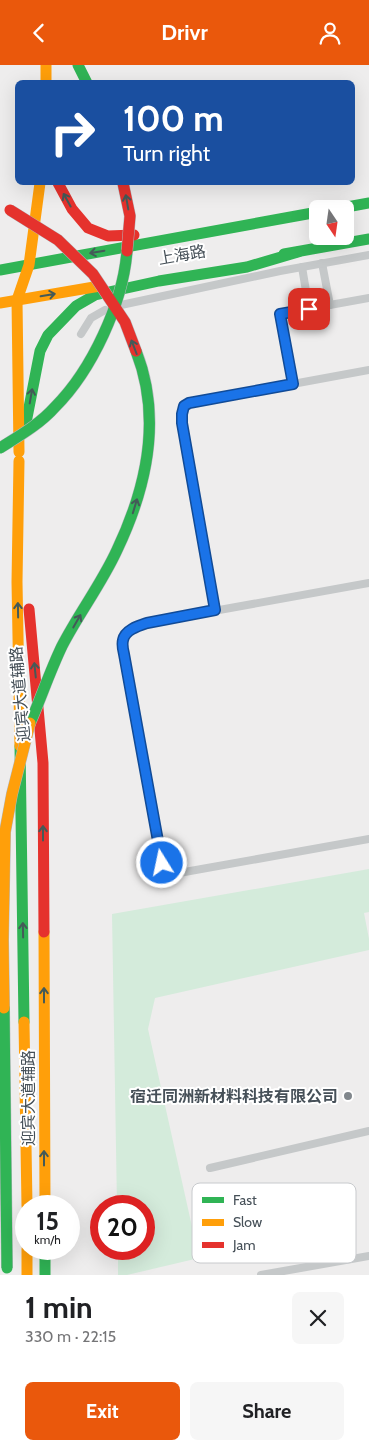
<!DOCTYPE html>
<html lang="en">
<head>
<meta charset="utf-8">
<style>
  :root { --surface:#fff; --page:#f6f6f6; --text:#202124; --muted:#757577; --accent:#ea580c }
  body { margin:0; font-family:Cabin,"Noto Sans SC",sans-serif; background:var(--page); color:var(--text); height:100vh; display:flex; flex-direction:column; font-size:19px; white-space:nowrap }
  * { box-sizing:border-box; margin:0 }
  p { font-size:16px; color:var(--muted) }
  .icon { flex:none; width:28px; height:28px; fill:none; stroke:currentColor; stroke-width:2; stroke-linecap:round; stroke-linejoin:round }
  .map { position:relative; height:1210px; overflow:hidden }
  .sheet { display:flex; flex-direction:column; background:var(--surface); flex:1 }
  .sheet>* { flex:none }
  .banner { position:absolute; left:15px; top:15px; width:340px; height:105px; border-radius:8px; box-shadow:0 5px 20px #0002; background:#1a4fa0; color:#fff; overflow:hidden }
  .needle { width:32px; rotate:167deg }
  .tools { position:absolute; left:309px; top:135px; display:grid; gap:10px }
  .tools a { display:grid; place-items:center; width:45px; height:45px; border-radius:8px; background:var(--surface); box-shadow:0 5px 20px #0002; font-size:25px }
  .speed { position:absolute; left:15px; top:1130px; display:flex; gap:10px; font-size:25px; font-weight:700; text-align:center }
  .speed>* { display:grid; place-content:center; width:65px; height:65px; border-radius:50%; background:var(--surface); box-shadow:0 5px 20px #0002; line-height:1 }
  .speed small { font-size:12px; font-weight:400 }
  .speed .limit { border:8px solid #d22; background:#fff; color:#111 }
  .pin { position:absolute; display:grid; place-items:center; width:42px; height:42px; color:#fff; margin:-21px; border-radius:10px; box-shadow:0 2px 8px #0006 }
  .me { position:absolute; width:55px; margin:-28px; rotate:350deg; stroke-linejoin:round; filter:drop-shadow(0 0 4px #0008) }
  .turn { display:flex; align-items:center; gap:18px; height:105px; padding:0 25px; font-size:22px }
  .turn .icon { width:65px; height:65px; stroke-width:2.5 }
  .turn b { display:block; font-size:35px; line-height:42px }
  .round { display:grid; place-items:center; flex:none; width:52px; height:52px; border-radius:8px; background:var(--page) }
  .summary { display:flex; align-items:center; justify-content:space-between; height:85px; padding:0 25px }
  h1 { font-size:30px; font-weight:700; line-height:38px }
  .primary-button { display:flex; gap:10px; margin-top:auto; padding:10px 25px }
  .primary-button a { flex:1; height:58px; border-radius:8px; background:var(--accent); color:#fff; font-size:20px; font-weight:700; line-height:58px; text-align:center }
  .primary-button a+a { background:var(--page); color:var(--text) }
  header { display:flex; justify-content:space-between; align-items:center; height:65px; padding:0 25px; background:var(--accent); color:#fff; font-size:22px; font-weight:700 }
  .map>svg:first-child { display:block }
</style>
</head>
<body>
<header><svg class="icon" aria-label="back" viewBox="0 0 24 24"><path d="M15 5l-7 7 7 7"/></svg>Drivr<svg class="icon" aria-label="person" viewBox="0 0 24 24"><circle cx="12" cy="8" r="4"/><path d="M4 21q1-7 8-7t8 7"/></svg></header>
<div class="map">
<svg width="369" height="1210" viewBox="0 0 369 1210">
  <rect width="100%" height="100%" fill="#eeeded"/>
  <polygon fill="#d4ebdb" points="369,804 369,847 364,848 369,874 369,885 155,933 148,964 199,1193 127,1210 118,1210 118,1184 144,1184 144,1141 117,1141 112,849"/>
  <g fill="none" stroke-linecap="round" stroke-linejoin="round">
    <g stroke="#c5c8c9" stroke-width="8">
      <polyline points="322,198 330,240"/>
      <polyline points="302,202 309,244"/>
      <polyline points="121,240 280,206 369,190"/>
      <polyline points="81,269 91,253 105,245"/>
      <polyline points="293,319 280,249 369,233"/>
      <path d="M369,518L147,558C135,562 129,564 122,576L162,798C167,805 170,807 179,808L369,774"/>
      <polyline points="215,545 182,358 182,349 184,341 189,338 369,305"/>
      <polyline points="210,1103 369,1066"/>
      <polyline points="261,1210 369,1191"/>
    </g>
    <g stroke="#30b455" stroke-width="11">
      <polyline points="78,0 87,18"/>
      <polyline points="336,144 369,138"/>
      <polyline points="284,189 369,174"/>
      <polyline points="0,205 318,147"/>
      <polyline points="25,363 40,286 48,270 76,241 95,230 159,216 247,202 298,187"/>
      <polyline points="20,681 24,957"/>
      <polyline points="45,1184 45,1210"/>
    </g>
    <g stroke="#ff9f0a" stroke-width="11">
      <polyline points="46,0 46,18"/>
      <polyline points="0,238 100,221"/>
      <polyline points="19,387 17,235 29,200 40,118"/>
      <polyline points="19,396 17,517 20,681"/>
      <polyline points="44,867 45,1141"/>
      <polyline points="24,957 27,1141"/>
      <polyline points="27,1184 27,1210"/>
    </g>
    <g stroke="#e5322d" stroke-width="11">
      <polyline points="58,118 72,144 88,163 108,171 134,170"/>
      <polyline points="29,544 43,698 44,867"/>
    </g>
    <defs>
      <g id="fast-bridge">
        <path d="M0,383C19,371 40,359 55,342C92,305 123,238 127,186"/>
        <path d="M30,658C41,633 50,606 62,581C79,548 102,518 117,485C147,422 162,352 136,286"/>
        <polyline points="4,943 7,1203"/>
      </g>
      <polyline id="slow-bridge" points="4,943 3,875 5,767 12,729 30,658"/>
      <g id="jam-bridge">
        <polyline points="123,118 130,151 127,186"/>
        <polyline points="10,145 58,175 93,209 125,257 136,286"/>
      </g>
    </defs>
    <use href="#fast-bridge" stroke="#b3b7bc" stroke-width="12" stroke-linecap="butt"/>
    <use href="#slow-bridge" stroke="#b3b7bc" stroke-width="12" stroke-linecap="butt"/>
    <use href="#jam-bridge" stroke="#b3b7bc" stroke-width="12" stroke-linecap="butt"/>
    <use href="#fast-bridge" stroke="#30b455" stroke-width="11"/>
    <use href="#slow-bridge" stroke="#ff9f0a" stroke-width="11"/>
    <use href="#jam-bridge" stroke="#e5322d" stroke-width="11"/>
  </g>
  <defs><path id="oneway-shaft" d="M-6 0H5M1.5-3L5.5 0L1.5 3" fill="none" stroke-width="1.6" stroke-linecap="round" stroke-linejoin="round" transform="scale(1.25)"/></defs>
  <g stroke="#445a58">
    <use href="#oneway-shaft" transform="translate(67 135) rotate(-119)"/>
    <use href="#oneway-shaft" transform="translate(127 137) rotate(-100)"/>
    <use href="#oneway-shaft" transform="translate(97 187) rotate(170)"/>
    <use href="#oneway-shaft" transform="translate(48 230) rotate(-10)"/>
    <use href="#oneway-shaft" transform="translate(134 282) rotate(-111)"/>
    <use href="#oneway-shaft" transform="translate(31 331) rotate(-80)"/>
    <use href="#oneway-shaft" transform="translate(135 441) rotate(-73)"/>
    <use href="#oneway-shaft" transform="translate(18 545) rotate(-91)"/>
    <use href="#oneway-shaft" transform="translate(77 556) rotate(-60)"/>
    <use href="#oneway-shaft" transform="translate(35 605) rotate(-96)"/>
    <use href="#oneway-shaft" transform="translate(43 768) rotate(-90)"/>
    <use href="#oneway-shaft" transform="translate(23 865) rotate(-91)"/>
    <use href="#oneway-shaft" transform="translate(44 930) rotate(-90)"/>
    <use href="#oneway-shaft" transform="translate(44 1093) rotate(-90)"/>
  </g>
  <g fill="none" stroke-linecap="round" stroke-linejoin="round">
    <defs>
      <path id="route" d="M162,798L124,589C123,585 122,579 123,575C125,565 138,561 147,558L215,545L182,358V349L184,341L189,338L293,319L280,249L309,244"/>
    </defs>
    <use href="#route" stroke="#114b97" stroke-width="12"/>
    <use href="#route" stroke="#1a73e8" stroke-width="9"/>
  </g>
  <circle fill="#81878c" stroke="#fff" stroke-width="2" cx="348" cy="1031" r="5"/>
  <g text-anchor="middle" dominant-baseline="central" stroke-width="4" stroke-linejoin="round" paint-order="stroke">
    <g font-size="16" fill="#465058" stroke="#fff">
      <text transform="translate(182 190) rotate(-10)">上海路</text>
      <text transform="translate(20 629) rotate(-95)">迎宾大道辅路</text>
      <text transform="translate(28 1033) rotate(-90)">迎宾大道辅路</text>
    </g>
    <g font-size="16" font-weight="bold" fill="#465058" stroke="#fff" text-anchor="end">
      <text x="338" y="1031">宿迁同洲新材料科技有限公司</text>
    </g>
  </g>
  <rect x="192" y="1118" width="164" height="80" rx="8" fill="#fff" stroke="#c8cacd" stroke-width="1"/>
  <rect x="202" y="1132" width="22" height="6" fill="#30b455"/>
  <rect x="202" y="1154" width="22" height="7" fill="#ff9f0a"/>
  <rect x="202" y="1177" width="22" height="6" fill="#e5322d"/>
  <g font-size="14" fill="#465058">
    <text x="233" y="1140">Fast</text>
    <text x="233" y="1162">Slow</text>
    <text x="233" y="1185">Jam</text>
  </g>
</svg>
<div class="tools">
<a><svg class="needle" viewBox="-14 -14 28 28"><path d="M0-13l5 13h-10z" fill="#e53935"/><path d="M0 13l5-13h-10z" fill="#757577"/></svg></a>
</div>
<div class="speed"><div>15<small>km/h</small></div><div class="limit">20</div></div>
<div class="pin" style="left:309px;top:244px;background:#d93025"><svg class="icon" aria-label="arrive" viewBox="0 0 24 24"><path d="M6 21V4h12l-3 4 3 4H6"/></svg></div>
<svg class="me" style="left:162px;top:798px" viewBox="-20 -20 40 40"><circle r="17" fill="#1a73e8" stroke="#fff" stroke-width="3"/><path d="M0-11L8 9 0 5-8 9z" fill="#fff"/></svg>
<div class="banner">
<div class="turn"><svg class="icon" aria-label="right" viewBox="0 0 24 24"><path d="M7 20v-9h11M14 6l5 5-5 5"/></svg><div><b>100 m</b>Turn right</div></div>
</div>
</div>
<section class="sheet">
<div class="summary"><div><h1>1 min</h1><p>330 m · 22:15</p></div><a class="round"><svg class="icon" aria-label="close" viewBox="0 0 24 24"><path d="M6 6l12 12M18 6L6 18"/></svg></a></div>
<div class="primary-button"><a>Exit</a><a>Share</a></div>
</section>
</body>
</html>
